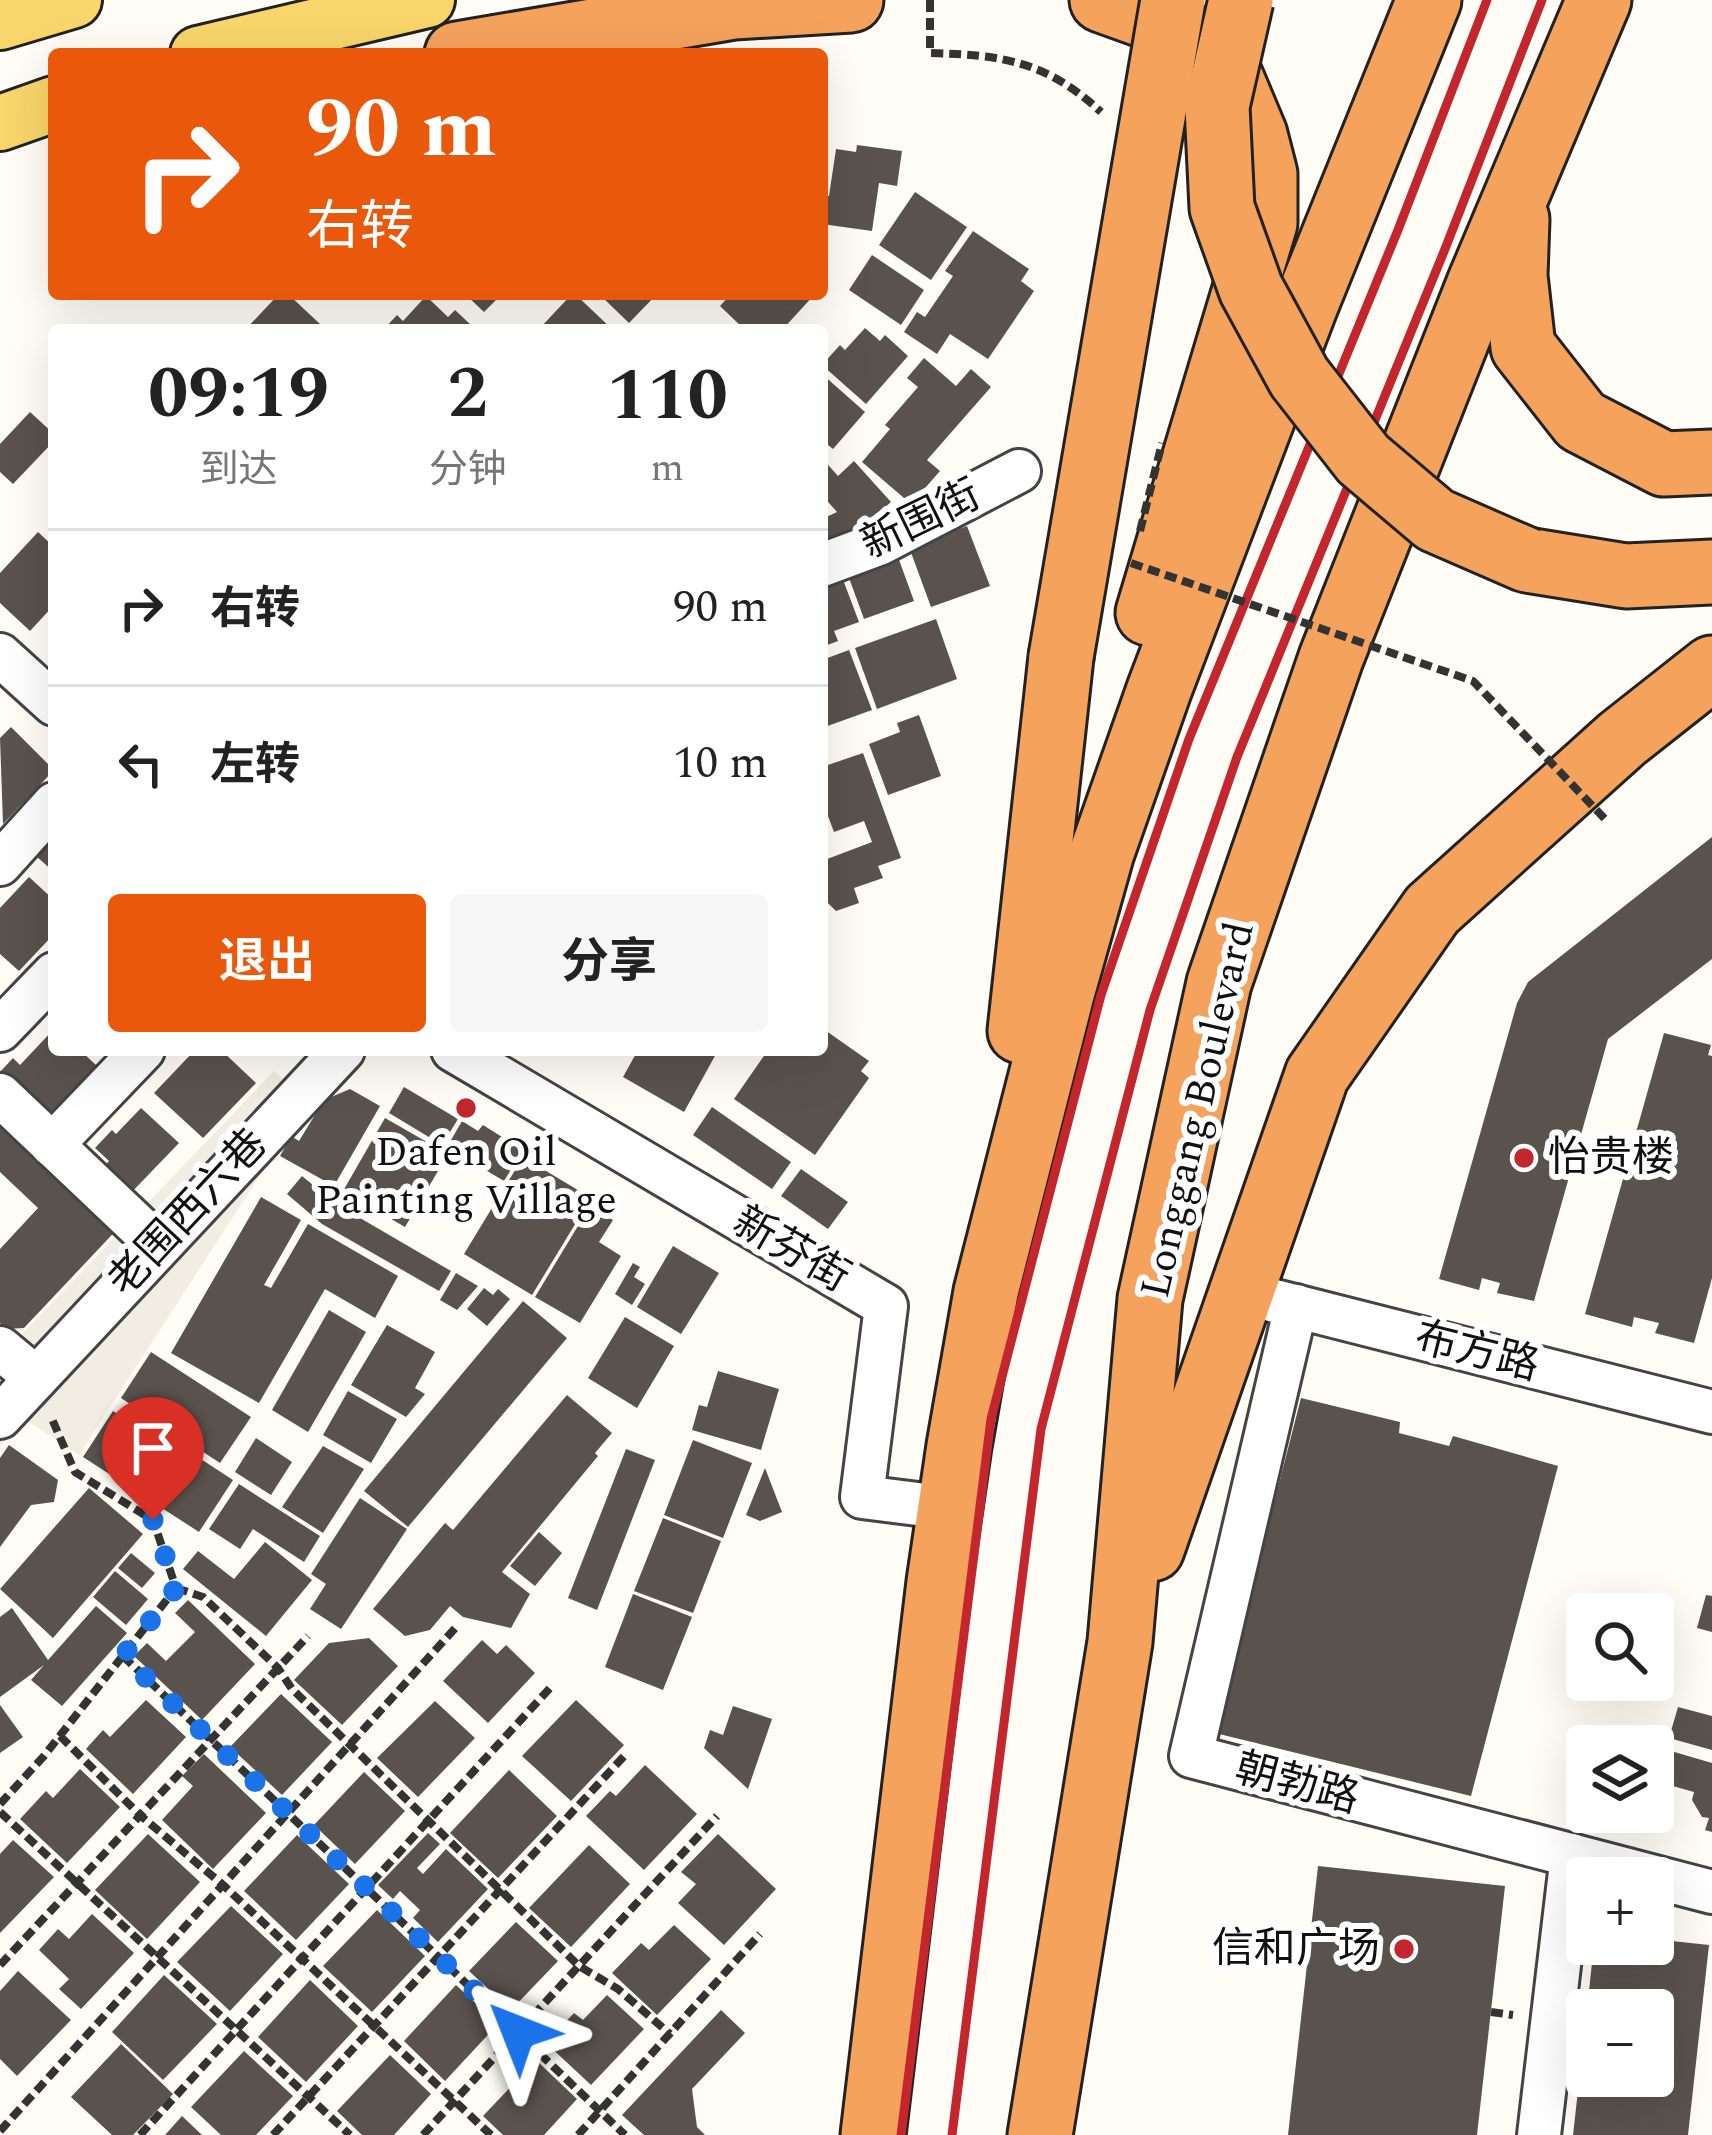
<!DOCTYPE html>
<html lang="zh">
<head>
<meta charset="utf-8">
<style>
  :root { --surface:#fff; --page:#f6f6f6; --text:#222; --muted:#767676; --line:#e0e0e0; --accent:#ea580c }
  body { margin:0; font-family:Spectral,"Noto Sans SC",serif; background:var(--page); color:var(--text); height:100vh; display:flex; flex-direction:column; font-size:45px; white-space:nowrap }
  * { box-sizing:border-box; margin:0 }
  p { font-size:39px; color:var(--muted) }
  .icon { flex:none; width:66px; height:66px; fill:none; stroke:currentColor; stroke-width:2; stroke-linecap:round; stroke-linejoin:round }
  .map { position:relative; flex:1; overflow:hidden }
  .panel { position:absolute; left:48px; top:324px; width:780px; height:732px; display:flex; flex-direction:column; background:var(--surface); border-radius:12px; box-shadow:0 12px 48px #0002 }
  .panel>* { flex:none }
  .top-card { position:absolute; left:48px; top:48px; width:780px; height:252px; border-radius:12px; box-shadow:0 12px 48px #0002; background:#ea580c; color:#fff; overflow:hidden }
  .buttons { position:absolute; left:1566px; top:1593px; display:grid; gap:24px }
  .buttons a { display:grid; place-items:center; width:108px; height:108px; border-radius:12px; background:var(--surface); box-shadow:0 12px 48px #0002; font-size:60px }
  .pin { position:absolute; display:grid; place-items:center; width:102px; height:102px; color:#fff; margin:-123px -51px; border-radius:50% 50% 50% 0; rotate:-45deg; box-shadow:0 0 12px #0007 }
  .pin .icon { rotate:45deg }
  .me { position:absolute; width:132px; margin:-66px; rotate:315deg; stroke-linejoin:round; filter:drop-shadow(0 0 9px #0008) }
  .turn { display:flex; align-items:center; gap:42px; height:252px; padding:0 60px; font-size:54px }
  .turn .icon { width:156px; height:156px; stroke-width:2.5 }
  .turn b { display:block; font-size:84px; line-height:102px }
  .eta { display:flex; justify-content:space-evenly; align-items:center; height:204px; text-align:center }
  .eta b { font-size:72px; font-weight:700; line-height:84px }
  .primary-button { display:flex; gap:24px; margin-top:auto; padding:24px 60px }
  .primary-button a { flex:1; height:138px; border-radius:12px; background:var(--accent); color:#fff; font-size:48px; font-weight:700; line-height:138px; text-align:center }
  .primary-button a+a { background:var(--page); color:var(--text) }
  ul { padding:0; list-style:none }
  li { display:flex; align-items:center; gap:36px; height:156px; padding:0 60px; border-top:3px solid var(--line) }
  li div { flex:1 }
  li b { display:block; font-size:45px }
  li em { font-style:normal }
  .map>svg:first-child { display:block }
</style>
</head>
<body>
<div class="map">
<svg width="1712" height="2135" viewBox="0 0 1712 2135">
  <rect width="100%" height="100%" fill="#fffdf5"/>
  <polygon fill="#f1ede2" points="274,1071 308,1101 79,1455 23,1418 0,1447 0,1357"/>
  <g fill="#5a524d">
    <polygon points="857,145 902,151 897,186 879,183 872,231 822,224 822,195 829,196 836,149 856,152"/>
    <polygon points="915,192 967,227 931,280 879,245"/>
    <polygon points="973,231 1029,269 1021,281 1034,291 988,359 950,334 937,354 904,332 917,312 925,317 953,276 945,271"/>
    <polygon points="872,255 924,290 901,325 849,290"/>
    <polygon points="279,294 288,294 320,324 314,330 245,330"/>
    <polygon points="465,294 502,294 484,312"/>
    <polygon points="572,294 575,294 613,330 538,330"/>
    <polygon points="599,294 657,294 629,323"/>
    <polygon points="731,294 815,294 782,330 745,330 720,306"/>
    <polygon points="426,296 448,317 455,310 472,326 468,330 383,330 397,315 403,321"/>
    <polygon points="865,328 880,341 885,335 908,356 866,404 822,365 840,345 845,350"/>
    <polygon points="924,358 956,386 971,369 991,387 927,460 940,471 911,504 862,462 890,429 885,425 918,387 907,378"/>
    <polygon points="822,374 865,412 833,449 822,440"/>
    <polygon points="30,412 54,434 54,441 13,484 0,472 0,444"/>
    <polygon points="822,458 838,476 854,461 891,502 856,533 824,545 822,519 837,512 822,495"/>
    <polygon points="967,526 990,586 931,607 909,547"/>
    <polygon points="38,532 54,547 54,605 30,631 0,603 0,573"/>
    <polygon points="898,557 914,601 864,619 848,575"/>
    <polygon points="842,577 859,622 834,631 838,641 822,647 822,584"/>
    <polygon points="936,619 957,679 877,709 855,648"/>
    <polygon points="849,650 872,710 822,728 822,660"/>
    <polygon points="919,715 941,776 888,795 869,744 900,732 897,723"/>
    <polygon points="11,727 54,770 3,824 0,738"/>
    <polygon points="863,753 901,858 878,866 883,878 854,888 859,903 836,911 822,897 822,861 872,842 864,821 834,832 822,800 822,767"/>
    <polygon points="54,837 54,872 36,856"/>
    <polygon points="1712,837 1712,959 1608,1039 1534,1301 1497,1293 1500,1283 1482,1278 1479,1290 1439,1279 1517,1003 1528,982"/>
    <polygon points="29,877 54,900 54,934 19,971 0,954 0,908"/>
    <polygon points="822,1028 869,1061 861,1071 869,1078 815,1155 734,1099 768,1050 822,1050"/>
    <polygon points="54,1029 54,1050 80,1050 97,1066 44,1122 0,1080 0,1072 13,1058 20,1065"/>
    <polygon points="1664,1033 1711,1045 1708,1055 1712,1056 1712,1278 1694,1343 1655,1333 1659,1323 1634,1317 1632,1327 1585,1314"/>
    <polygon points="195,1050 221,1050 256,1083 203,1138 154,1093"/>
    <polygon points="638,1050 708,1050 716,1054 684,1112 623,1077"/>
    <polygon points="404,1087 458,1119 442,1145 389,1113"/>
    <polygon points="350,1089 380,1106 334,1186 280,1156 291,1136 299,1141 324,1100"/>
    <polygon points="0,1106 124,1222 24,1328 6,1329 0,1323 0,1249 38,1208 0,1172"/>
    <polygon points="712,1107 791,1162 772,1189 693,1135"/>
    <polygon points="141,1108 179,1143 126,1198 98,1172 109,1161 95,1148 112,1130 116,1134"/>
    <polygon points="385,1118 448,1154 405,1227 343,1191"/>
    <polygon points="462,1121 478,1131 483,1125 523,1150 504,1181 447,1147"/>
    <polygon points="523,1157 591,1198 532,1295 464,1254"/>
    <polygon points="801,1169 848,1202 828,1229 781,1196"/>
    <polygon points="302,1176 336,1204 451,1271 439,1291 322,1224 287,1194"/>
    <polygon points="261,1197 301,1220 264,1285 271,1288 308,1224 398,1276 375,1318 325,1289 259,1403 171,1353"/>
    <polygon points="590,1206 613,1220 599,1242 621,1256 580,1323 535,1297"/>
    <polygon points="673,1246 719,1273 681,1334 637,1307"/>
    <polygon points="633,1263 640,1267 634,1277 645,1284 632,1305 615,1294"/>
    <polygon points="456,1273 478,1286 457,1310 440,1300"/>
    <polygon points="484,1288 493,1295 498,1289 510,1299 487,1326 467,1309"/>
    <polygon points="523,1301 567,1338 408,1527 364,1491"/>
    <polygon points="329,1310 366,1332 308,1432 272,1410"/>
    <polygon points="625,1317 674,1346 637,1408 588,1378"/>
    <polygon points="387,1325 435,1352 415,1388 425,1394 406,1417 351,1385"/>
    <polygon points="151,1352 251,1417 220,1463 121,1398"/>
    <polygon points="718,1371 779,1389 761,1450 692,1430 699,1405 707,1407"/>
    <polygon points="348,1391 397,1419 371,1463 323,1435"/>
    <polygon points="567,1395 612,1433 595,1453 598,1456 502,1572 530,1594 511,1628 463,1617 450,1606 430,1630 405,1636 373,1609 445,1523 453,1530"/>
    <polygon points="1301,1398 1400,1422 1399,1433 1449,1446 1453,1436 1558,1466 1471,1796 1215,1733"/>
    <polygon points="113,1411 183,1456 187,1450 233,1480 199,1532 83,1457"/>
    <polygon points="256,1438 292,1462 271,1495 235,1472"/>
    <polygon points="693,1440 752,1463 723,1538 664,1515"/>
    <polygon points="9,1445 58,1480 54,1502 31,1505 0,1547 0,1458"/>
    <polygon points="323,1446 364,1469 323,1533 282,1507"/>
    <polygon points="626,1449 655,1460 597,1610 568,1598"/>
    <polygon points="765,1468 782,1512 760,1521 746,1515"/>
    <polygon points="239,1484 320,1536 304,1562 253,1529 240,1549 209,1529"/>
    <polygon points="89,1488 143,1534 53,1638 0,1589"/>
    <polygon points="360,1498 407,1529 341,1629 310,1609 326,1584 311,1574"/>
    <polygon points="663,1518 721,1541 693,1613 634,1591"/>
    <polygon points="539,1532 562,1553 535,1586 510,1566"/>
    <polygon points="265,1542 312,1580 266,1636 183,1569 198,1551 234,1579"/>
    <polygon points="131,1553 155,1573 142,1588 118,1568"/>
    <polygon points="115,1571 148,1599 126,1625 93,1597"/>
    <polygon points="633,1594 692,1617 663,1690 605,1667"/>
    <polygon points="1706,1595 1712,1596 1712,1632 1697,1628"/>
    <polygon points="188,1600 255,1664 202,1720 134,1656 147,1643 166,1661 195,1632 175,1613"/>
    <polygon points="96,1606 127,1633 62,1706 31,1680 44,1665 0,1697 0,1617 12,1608 48,1660"/>
    <polygon points="369,1638 398,1666 342,1725 294,1680 329,1643"/>
    <polygon points="482,1640 497,1654 506,1645 535,1673 488,1723 443,1681"/>
    <polygon points="281,1694 332,1742 282,1795 230,1747"/>
    <polygon points="146,1700 186,1737 133,1794 86,1749 103,1730 110,1737"/>
    <polygon points="576,1700 624,1745 571,1801 522,1756"/>
    <polygon points="435,1701 475,1738 418,1797 377,1758"/>
    <polygon points="0,1705 23,1737 0,1753"/>
    <polygon points="733,1706 772,1719 748,1789 704,1748 710,1730 723,1735"/>
    <polygon points="1678,1707 1712,1716 1712,1750 1669,1738"/>
    <polygon points="1664,1749 1712,1763 1712,1832 1705,1830 1709,1818 1702,1817 1692,1800 1694,1792 1655,1781"/>
    <polygon points="204,1754 266,1813 213,1869 162,1820 193,1786 182,1776"/>
    <polygon points="645,1765 697,1814 644,1870 586,1816 610,1791 616,1796"/>
    <polygon points="80,1769 120,1807 67,1863 20,1819 46,1791 53,1798"/>
    <polygon points="509,1770 557,1816 498,1878 450,1833"/>
    <polygon points="364,1772 405,1811 355,1864 314,1825"/>
    <polygon points="428,1833 440,1844 417,1868 423,1874 446,1849 488,1889 438,1942 413,1918 420,1910 400,1891 393,1899 378,1885"/>
    <polygon points="148,1834 200,1882 147,1939 95,1890"/>
    <polygon points="718,1834 776,1889 724,1945 678,1903 696,1884 681,1872"/>
    <polygon points="297,1835 349,1884 296,1940 244,1891"/>
    <polygon points="13,1840 54,1877 0,1933 0,1854"/>
    <polygon points="589,1845 630,1884 571,1947 529,1908"/>
    <polygon points="1318,1866 1505,1886 1477,2135 1288,2135"/>
    <polygon points="231,1906 283,1954 230,2011 177,1962"/>
    <polygon points="377,1910 425,1956 372,2012 323,1966"/>
    <polygon points="92,1914 134,1953 81,2009 59,1989 69,1979 39,1950 58,1929 69,1939"/>
    <polygon points="516,1922 558,1961 511,2010 469,1971"/>
    <polygon points="674,1925 711,1959 657,2015 612,1973 641,1943 649,1950"/>
    <polygon points="1653,1939 1709,1945 1688,2135 1573,2135 1584,2037 1587,2038 1587,2076 1653,2076 1653,2010 1587,2010 1594,1944 1653,1944"/>
    <polygon points="18,1971 71,2020 17,2076 0,2059 0,1991"/>
    <polygon points="164,1975 217,2024 163,2080 112,2032"/>
    <polygon points="310,1980 358,2026 306,2082 258,2037"/>
    <polygon points="456,1985 498,2024 445,2081 404,2041"/>
    <polygon points="607,1995 644,2029 591,2085 546,2043 574,2013 583,2020"/>
    <polygon points="721,2010 745,2033 692,2089 697,2127 705,2135 644,2135 622,2115"/>
    <polygon points="121,2044 173,2094 133,2135 112,2135 71,2097"/>
    <polygon points="244,2051 293,2096 256,2135 221,2135 191,2107"/>
    <polygon points="390,2055 431,2094 394,2135 362,2135 337,2111"/>
    <polygon points="536,2060 577,2099 544,2135 503,2135 483,2116"/>
    <polygon points="182,2116 202,2135 165,2135"/>
  </g>
  <g fill="none" stroke-linecap="round" stroke-linejoin="round">
    <defs>
      <g id="minor">
        <polyline points="822,565 881,543 1019,471"/>
        <polyline points="0,655 54,704"/>
        <polyline points="0,864 54,804"/>
        <polyline points="0,1030 54,974"/>
        <polyline points="453,1050 886,1306 862,1497 950,1508"/>
        <polyline points="0,1095 158,1245"/>
        <polyline points="52,1145 143,1050"/>
        <polyline points="1271,1300 1712,1412"/>
        <polyline points="1296,1306 1191,1756 1712,1892"/>
        <polyline points="0,1348 36,1378"/>
        <polyline points="0,1417 343,1050"/>
        <polyline points="1539,2135 1572,1855"/>
      </g>
      <g id="major">
        <polyline points="0,22 74,0"/>
        <polyline points="198,54 427,0"/>
        <polyline points="0,123 54,104"/>
      </g>
      <g id="highway">
        <polyline points="1102,0 1177,27 1229,73 1255,135 1265,174 1265,223 1148,613"/>
        <polyline points="457,54 734,7 851,0"/>
        <polyline points="1517,219 1515,276 1523,347 1581,421 1664,464 1712,462"/>
        <polyline points="1527,560 1626,576 1712,572"/>
        <polyline points="1020,1031 1061,657"/>
        <polyline points="1152,1549 1317,1075 1432,910 1622,739 1712,668"/>
        <polyline points="873,2135 939,1582 959,1446 986,1292 1062,994 1102,852 1159,690 1305,307 1429,0"/>
        <polyline points="1040,2135 1120,1642 1150,1299 1219,983 1331,658 1479,284 1599,0"/>
      </g>
    </defs>
    <use href="#minor" stroke="#444" stroke-width="48"/>
    <use href="#major" stroke="#222" stroke-width="60"/>
    <use href="#highway" stroke="#222" stroke-width="69"/>
    <g stroke="#333" stroke-width="8" stroke-dasharray="12 6" stroke-linecap="butt">
      <path d="M930,0V53C1002,55 1046,61 1101,112"/>
      <polyline points="176,1588 203,1597 278,1668 292,1689 579,1966 618,1989 670,2034"/>
      <polyline points="123,1656 625,2135"/>
      <polyline points="60,1736 141,1816 223,1885 491,2135"/>
      <polyline points="0,1804 44,1756 176,1588 153,1520 75,1472 52,1419"/>
      <polyline points="0,1812 350,2135"/>
      <polyline points="0,1965 308,1636"/>
      <polyline points="1491,2012 1513,2015"/>
      <polyline points="0,2131 458,1625"/>
      <polyline points="140,2135 550,1688"/>
      <polyline points="273,2135 627,1753"/>
      <polyline points="423,2135 717,1816"/>
      <polyline points="578,2135 760,1934"/>
    </g>
    <use href="#minor" stroke="#fff" stroke-width="42"/>
    <use href="#major" stroke="#f9d66b" stroke-width="54"/>
    <use href="#highway" stroke="#f5a25d" stroke-width="63"/>
    <g stroke="#c4262e" stroke-width="9">
      <polyline points="901,2135 991,1419 1101,995 1189,739 1398,230 1487,0"/>
      <polyline points="952,2135 1041,1429 1150,1010 1237,757 1445,249 1542,0"/>
    </g>
    <defs>
      <g id="highway-bridge">
        <polyline points="1241,0 1217,106 1222,208 1251,289 1299,377 1363,459 1435,520 1527,560"/>
        <polyline points="1061,657 1173,0"/>
      </g>
    </defs>
    <use href="#highway-bridge" stroke="#222" stroke-width="69" stroke-linecap="butt"/>
    <g stroke="#333" stroke-width="8" stroke-dasharray="12 6" stroke-linecap="butt">
      <polyline points="1140,531 1162,443"/>
      <polyline points="1131,563 1473,681 1606,820"/>
    </g>
    <use href="#highway-bridge" stroke="#f5a25d" stroke-width="63"/>
  </g>
  <g fill="none" stroke-linecap="round" stroke-linejoin="round">
    <polyline stroke="#1a73e8" stroke-width="21" stroke-dasharray="0 37.8" points="153,1520 176,1588 123,1656 518,2032"/>
  </g>
  <g fill="#c4262e" stroke="#fff" stroke-width="4.5">
    <circle cx="466" cy="1108" r="12"/>
    <circle cx="1524" cy="1158" r="12"/>
    <circle cx="1404" cy="1949" r="12"/>
  </g>
  <g text-anchor="middle" dominant-baseline="central" stroke-width="12" stroke-linejoin="round" paint-order="stroke">
    <g font-size="42" fill="#111" stroke="#fff">
      <text transform="translate(921 520) rotate(-26)">新围街</text>
      <text transform="translate(1198 1110) rotate(-77)">Longgang Boulevard</text>
      <text transform="translate(188 1213) rotate(-47)">老围西六巷</text>
      <text transform="translate(791 1250) rotate(30)">新芬街</text>
      <text transform="translate(1477 1352) rotate(14)">布方路</text>
      <text transform="translate(1297 1784) rotate(15)">朝勃路</text>
    </g>
    <g font-size="42" fill="#111" stroke="#fff">
      <text x="466" y="1152">Dafen Oil<tspan x="466" dy="48">Painting Village</tspan></text>
      <text x="1548" y="1158" text-anchor="start">怡贵楼</text>
      <text x="1380" y="1949" text-anchor="end">信和广场</text>
    </g>
  </g>
</svg>
<div class="buttons">
<a><svg class="icon" aria-label="search" viewBox="0 0 24 24"><circle cx="10" cy="10" r="6"/><path d="M15 15l6 6"/></svg></a>
<a><svg class="icon" aria-label="layers" viewBox="0 0 24 24"><path d="M12 4l9 5-9 5-9-5zM3 14l9 5 9-5"/></svg></a>
<a>+</a>
<a>−</a>
</div>
<div class="pin" style="left:153px;top:1520px;background:#d93025"><svg class="icon" aria-label="arrive" viewBox="0 0 24 24"><path d="M6 21V4h12l-3 4 3 4H6"/></svg></div>
<svg class="me" style="left:518px;top:2032px" viewBox="-20 -20 40 40"><path d="M0-17L14 15 0 8-14 15z" fill="#1a73e8" stroke="#fff" stroke-width="4"/></svg>
<div class="top-card">
<div class="turn"><svg class="icon" aria-label="right" viewBox="0 0 24 24"><path d="M7 20v-9h11M14 6l5 5-5 5"/></svg><div><b>90 m</b>右转</div></div>
</div>
<section class="panel">
<div class="eta">
<div><b>09:19</b><p>到达</p></div>
<div><b>2</b><p>分钟</p></div>
<div><b>110</b><p>m</p></div>
</div>
<ul>
<li><svg class="icon" aria-label="right" viewBox="0 0 24 24"><path d="M7 20v-9h11M14 6l5 5-5 5"/></svg><div><b>右转</b></div><em>90 m</em></li>
<li><svg class="icon" aria-label="left" viewBox="0 0 24 24"><path d="M17 20v-9H6M10 6l-5 5 5 5"/></svg><div><b>左转</b></div><em>10 m</em></li>
</ul>
<div class="primary-button"><a>退出</a><a>分享</a></div>
</section>
</div>
</body>
</html>
